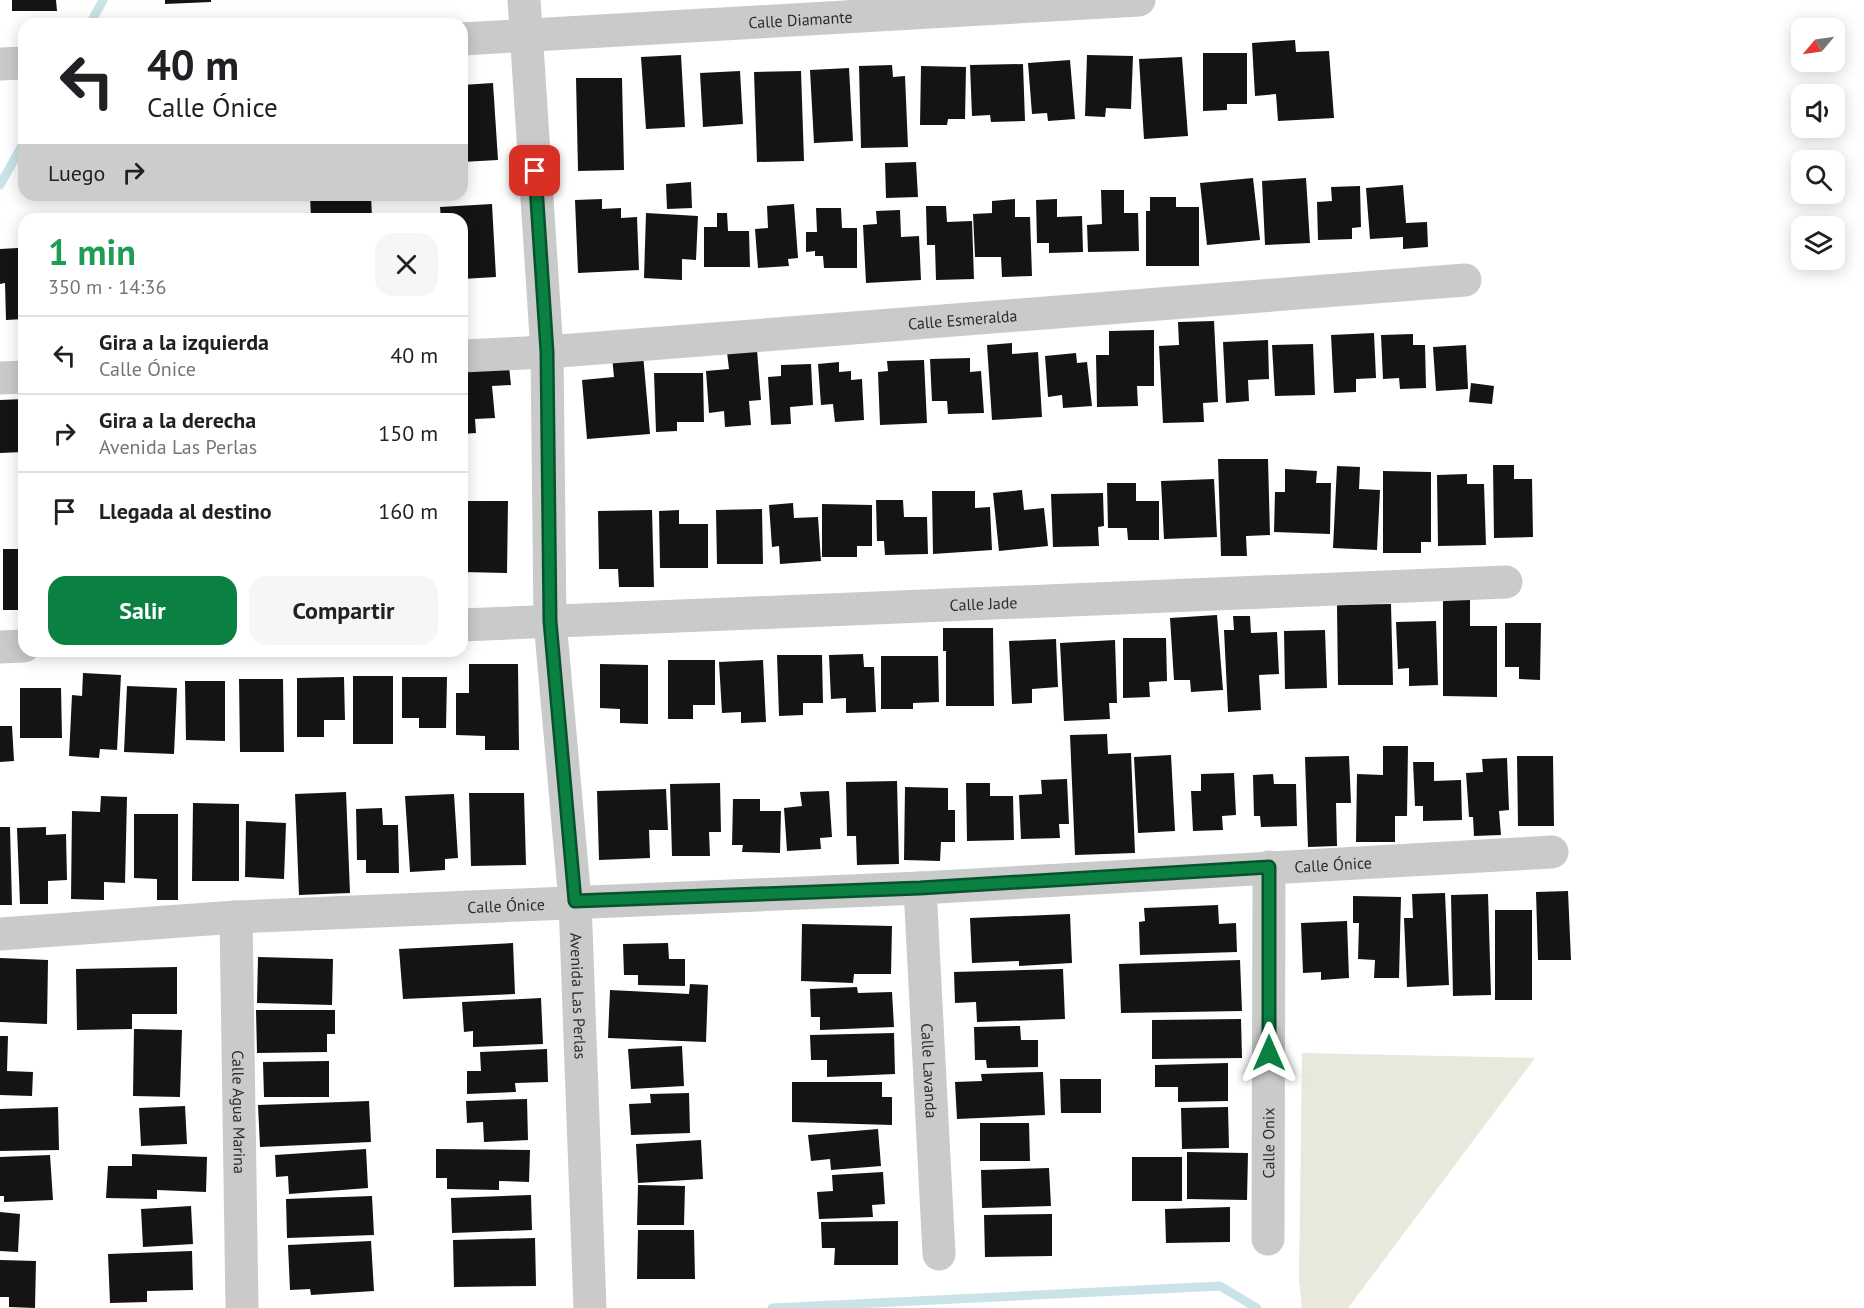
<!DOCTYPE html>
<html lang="es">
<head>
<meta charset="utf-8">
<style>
  :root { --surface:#fff; --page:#f6f6f6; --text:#202124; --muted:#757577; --line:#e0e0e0; --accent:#0b8043 }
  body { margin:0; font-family:"PT Sans",sans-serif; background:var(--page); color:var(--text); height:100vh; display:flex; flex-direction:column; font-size:22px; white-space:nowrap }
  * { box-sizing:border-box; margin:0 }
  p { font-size:20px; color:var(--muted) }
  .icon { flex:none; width:33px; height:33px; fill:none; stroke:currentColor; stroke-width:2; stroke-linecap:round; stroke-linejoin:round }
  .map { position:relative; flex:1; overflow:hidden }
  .sheet { position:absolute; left:18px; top:213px; width:450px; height:444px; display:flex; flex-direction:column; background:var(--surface); border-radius:18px; box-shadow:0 3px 15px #0003 }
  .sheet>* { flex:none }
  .guide { position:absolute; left:18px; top:18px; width:450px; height:183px; border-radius:18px; box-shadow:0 3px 15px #0003; background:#fff; color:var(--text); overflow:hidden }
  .needle { width:39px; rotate:241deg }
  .buttons { position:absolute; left:1791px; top:18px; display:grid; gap:12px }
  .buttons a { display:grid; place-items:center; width:54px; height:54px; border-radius:12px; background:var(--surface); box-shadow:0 3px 15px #0003; font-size:30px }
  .pin { position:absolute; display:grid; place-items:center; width:51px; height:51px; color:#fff; margin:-26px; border-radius:12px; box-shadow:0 3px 9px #0006 }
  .me { position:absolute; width:66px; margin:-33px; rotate:0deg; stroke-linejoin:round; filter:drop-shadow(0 0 4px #0008) }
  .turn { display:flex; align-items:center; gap:21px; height:126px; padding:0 30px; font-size:27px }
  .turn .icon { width:78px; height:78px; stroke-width:2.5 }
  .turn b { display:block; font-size:42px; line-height:51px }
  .then { display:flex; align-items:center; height:57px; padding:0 30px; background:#0003; gap:12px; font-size:22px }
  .round { display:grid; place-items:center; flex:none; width:63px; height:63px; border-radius:18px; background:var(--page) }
  .headline { display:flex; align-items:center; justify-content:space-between; height:102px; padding:0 30px }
  h1 { font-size:36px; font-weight:700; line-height:45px; color:#1e9e55 }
  .action { display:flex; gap:12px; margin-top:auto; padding:12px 30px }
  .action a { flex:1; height:69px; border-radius:18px; background:var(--accent); color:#fff; font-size:24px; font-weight:700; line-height:69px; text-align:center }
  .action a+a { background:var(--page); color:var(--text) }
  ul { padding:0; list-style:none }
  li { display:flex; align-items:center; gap:18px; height:78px; padding:0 30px; border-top:2px solid var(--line) }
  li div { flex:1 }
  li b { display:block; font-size:22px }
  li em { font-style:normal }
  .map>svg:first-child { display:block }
</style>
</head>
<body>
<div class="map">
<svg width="1864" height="1308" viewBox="0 0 1864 1308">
  <rect width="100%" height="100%" fill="#fff"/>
  <polygon fill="#e6e9dc" points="1302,1053 1535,1058 1348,1308 1302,1308 1299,1279"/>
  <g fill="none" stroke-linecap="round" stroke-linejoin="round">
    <g stroke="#cae3e7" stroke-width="9">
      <polyline points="90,24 103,0"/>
      <polyline points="0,185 24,142"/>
      <polyline points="772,1308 1220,1286 1257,1308"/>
    </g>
  </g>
  <g fill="#141414">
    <polygon points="12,0 56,0 57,11 12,11"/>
    <polygon points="165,0 211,0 211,2 165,4"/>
    <polygon points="1295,40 1296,52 1329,51 1334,118 1278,121 1276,94 1255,96 1252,43"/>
    <polygon points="1203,53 1247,53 1247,104 1227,104 1227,110 1203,111"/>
    <polygon points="681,55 685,127 646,129 641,57"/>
    <polygon points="1087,55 1133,56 1131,109 1106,108 1105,117 1085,116"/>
    <polygon points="1182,57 1188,136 1144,139 1139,59"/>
    <polygon points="1070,60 1075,119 1048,121 1047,113 1032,114 1028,63"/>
    <polygon points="1023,64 1025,121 991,122 990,115 972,116 970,65"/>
    <polygon points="892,65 893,77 905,76 908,147 861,148 859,66"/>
    <polygon points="921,66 966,67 965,119 948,119 947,125 920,125"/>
    <polygon points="849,68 853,141 814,143 810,70"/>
    <polygon points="740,71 743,124 703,127 700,73"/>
    <polygon points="801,71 804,161 757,162 754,72"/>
    <polygon points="576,78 622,78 624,170 578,171"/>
    <polygon points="493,83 498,160 462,162 462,85"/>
    <polygon points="916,162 918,197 886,198 885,163"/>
    <polygon points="1253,178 1260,240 1207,245 1200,183"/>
    <polygon points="1306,178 1310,243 1265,245 1262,181"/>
    <polygon points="691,182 692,208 667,209 666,184"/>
    <polygon points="1403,185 1406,223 1427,222 1428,247 1403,249 1403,237 1370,239 1366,188"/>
    <polygon points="1360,186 1361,227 1352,228 1352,239 1318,240 1317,202 1332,201 1331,187"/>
    <polygon points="1101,190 1124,190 1124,213 1138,213 1139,251 1088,252 1087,225 1102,224"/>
    <polygon points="310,195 371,195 372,219 311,219"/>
    <polygon points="1150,197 1176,197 1176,207 1199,207 1199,266 1146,266 1146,211 1150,211"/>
    <polygon points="602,199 602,209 621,208 621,218 637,217 639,270 578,273 575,200"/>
    <polygon points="1015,199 1015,217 1030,217 1032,276 1002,277 1001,257 975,257 973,214 992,213 992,201"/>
    <polygon points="1057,199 1057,217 1082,216 1083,252 1049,253 1049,243 1037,243 1036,200"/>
    <polygon points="492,204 496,277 462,279 462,219 441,219 440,207"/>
    <polygon points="794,204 798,258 788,259 789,266 758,268 755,229 768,228 767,206"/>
    <polygon points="926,206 946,206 947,222 972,221 974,279 936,280 935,245 927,245"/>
    <polygon points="816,208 841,208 842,228 857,228 857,268 824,268 823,256 815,256 815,251 806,252 806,232 817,232"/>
    <polygon points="900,210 901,237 919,236 921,280 866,283 863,225 877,224 876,211"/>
    <polygon points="646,213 698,216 696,260 682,259 682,280 644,278"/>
    <polygon points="717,213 727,213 728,231 749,231 750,267 704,267 704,227 717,227"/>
    <polygon points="18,248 18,261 24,261 24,319 6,320 5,283 0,284 0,249"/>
    <polygon points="1214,321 1218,402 1203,403 1204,422 1163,423 1159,346 1179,345 1178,322"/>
    <polygon points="1154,330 1154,386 1137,386 1138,406 1097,407 1096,355 1109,355 1109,331"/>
    <polygon points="1374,333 1376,378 1356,379 1356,392 1334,393 1331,335"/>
    <polygon points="1413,334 1413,345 1425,345 1426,388 1400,389 1399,378 1383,379 1381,335"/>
    <polygon points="1268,340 1269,379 1248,380 1249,401 1226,403 1223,342"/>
    <polygon points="1012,343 1012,354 1038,352 1042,417 992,420 987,345"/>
    <polygon points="1313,344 1315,395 1275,396 1272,345"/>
    <polygon points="1466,345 1468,389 1436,391 1433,347"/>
    <polygon points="757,350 761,400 749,401 751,425 725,427 724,411 709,413 706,371 729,369 727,352"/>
    <polygon points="1076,353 1077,363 1087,362 1092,406 1063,408 1062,395 1048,397 1045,356"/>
    <polygon points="643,354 650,434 587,439 582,380 614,377 612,356"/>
    <polygon points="508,357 511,385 492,386 495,418 475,419 476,433 462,434 462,360"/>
    <polygon points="970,358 970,372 981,371 984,413 948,414 947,401 932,401 930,359"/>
    <polygon points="924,360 927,423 880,425 878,372 888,371 887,361"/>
    <polygon points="839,362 839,372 851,371 851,380 862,379 864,420 835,422 833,404 821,405 818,364"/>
    <polygon points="811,364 813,405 790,407 791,424 771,425 768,377 781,376 781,365"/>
    <polygon points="654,373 703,373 704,422 677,422 677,431 656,432"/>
    <polygon points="1471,383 1494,386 1492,404 1469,402"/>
    <polygon points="24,399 23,452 0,453 0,400"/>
    <polygon points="1218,459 1268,459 1270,535 1246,536 1247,556 1221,556"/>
    <polygon points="1493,465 1514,465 1514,479 1532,479 1533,537 1494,538"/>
    <polygon points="1337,466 1360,467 1359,489 1380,490 1377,550 1333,548"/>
    <polygon points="1285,469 1317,471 1316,483 1331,483 1330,534 1274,532 1275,492 1285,492"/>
    <polygon points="1383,471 1431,472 1431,542 1421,542 1421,553 1383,553"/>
    <polygon points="1467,474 1467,484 1484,484 1486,545 1438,546 1437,475"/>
    <polygon points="1214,479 1217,537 1164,539 1161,481"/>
    <polygon points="1107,483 1136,483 1136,501 1159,501 1159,540 1128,540 1127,528 1108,528"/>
    <polygon points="1022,490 1024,510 1044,508 1048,546 999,551 993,493"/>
    <polygon points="932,491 975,491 975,508 990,507 992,550 933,554"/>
    <polygon points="1103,493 1104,526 1098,527 1099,546 1053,547 1051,494"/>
    <polygon points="876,500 903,500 904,517 927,517 928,554 885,555 884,541 877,541"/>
    <polygon points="462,501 508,501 507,573 462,572"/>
    <polygon points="793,503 794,518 818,517 821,561 780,564 779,546 772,547 769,505"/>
    <polygon points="822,504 872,505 872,546 857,546 857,557 822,557"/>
    <polygon points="762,509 763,564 717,564 716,510"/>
    <polygon points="652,510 654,587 619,587 618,569 599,569 598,511"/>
    <polygon points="679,510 679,524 708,524 708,568 660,568 659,511"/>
    <rect x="3" y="549" width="21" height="61"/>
    <polygon points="1443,596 1470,596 1470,626 1497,626 1497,697 1443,696"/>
    <polygon points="1391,604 1393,685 1338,685 1337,605"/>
    <polygon points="1217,615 1223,690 1191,692 1190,680 1174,680 1170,618"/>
    <polygon points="1233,616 1250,616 1251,633 1277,632 1279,674 1259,675 1261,710 1228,712 1224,630 1234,630"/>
    <polygon points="1436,621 1438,685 1409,686 1409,668 1398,669 1396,622"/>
    <polygon points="1505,623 1541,623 1540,680 1519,679 1519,667 1505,667"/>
    <polygon points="943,628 993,628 994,706 946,706 946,651 943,651"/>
    <polygon points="1325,630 1327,688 1285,689 1284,631"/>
    <polygon points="1123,638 1166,638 1167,681 1149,682 1150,697 1123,698"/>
    <polygon points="1056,639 1058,687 1032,689 1032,703 1012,704 1009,641"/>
    <polygon points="1115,640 1117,703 1109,703 1110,719 1064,721 1060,643"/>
    <polygon points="863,654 864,667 874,667 876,712 846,713 846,698 831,699 829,655"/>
    <polygon points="777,655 822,655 823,703 803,703 803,715 779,716"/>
    <polygon points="881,656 938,656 939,702 913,703 913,709 881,709"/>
    <polygon points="668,660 715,660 715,705 693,705 693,719 668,719"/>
    <polygon points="763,660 766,722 741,723 741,712 722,713 719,662"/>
    <polygon points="469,664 518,664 519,750 485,750 485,736 456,735 456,693 469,693"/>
    <polygon points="600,664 648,665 648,724 620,723 620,709 600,708"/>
    <polygon points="83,673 121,675 117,750 100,749 99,758 69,756 72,695 82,696"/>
    <rect x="353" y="676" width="40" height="68"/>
    <polygon points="344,677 345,720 324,720 324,737 297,737 297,678"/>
    <polygon points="402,677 447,677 446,728 419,728 419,718 402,718"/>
    <polygon points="239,679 283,679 284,752 240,752"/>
    <polygon points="185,681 225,681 225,741 186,740"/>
    <polygon points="127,686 177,688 174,754 124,752"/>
    <polygon points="20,688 61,688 62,738 20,738"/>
    <polygon points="0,726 12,726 14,761 0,762"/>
    <polygon points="1107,734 1108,754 1131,753 1135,853 1075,855 1070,735"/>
    <polygon points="1383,746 1408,746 1407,816 1395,816 1395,842 1356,842 1357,774 1383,775"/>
    <polygon points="1171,755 1175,831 1138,833 1134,757"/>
    <polygon points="1349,756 1351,803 1336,803 1337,846 1308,847 1305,757"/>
    <polygon points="1517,756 1553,756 1554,826 1518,826"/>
    <polygon points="1507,758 1509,810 1499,811 1501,835 1474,836 1473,817 1469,817 1466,773 1483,772 1482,759"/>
    <polygon points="1413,762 1434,762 1434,781 1461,780 1462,820 1423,821 1423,806 1415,806"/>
    <polygon points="1234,773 1236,815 1222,816 1223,830 1193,831 1191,791 1201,791 1201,774"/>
    <polygon points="1273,774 1274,784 1296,784 1297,826 1261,827 1260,816 1254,816 1253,775"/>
    <polygon points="1067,779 1069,824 1059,824 1060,838 1021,839 1019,795 1042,794 1041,780"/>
    <polygon points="897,781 899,864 857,865 856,836 847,836 846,782"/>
    <polygon points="720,783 721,832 709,832 710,856 672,856 670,784"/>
    <polygon points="966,783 990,783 990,796 1013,796 1014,840 967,841"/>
    <polygon points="905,787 948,788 948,810 955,810 955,842 941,842 940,861 904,860"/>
    <polygon points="666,789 668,830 649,830 650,858 599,860 597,791"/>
    <polygon points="829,791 832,837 820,838 821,849 787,851 784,808 802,806 800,792"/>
    <polygon points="346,792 350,893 299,895 295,794"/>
    <polygon points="469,793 524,793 526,865 471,866"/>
    <polygon points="454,794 458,858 445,859 445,870 410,872 405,796"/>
    <polygon points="101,796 127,797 125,883 104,882 104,900 71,899 72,811 100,812"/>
    <polygon points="733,799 760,799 760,811 781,811 780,853 742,852 743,845 732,845"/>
    <polygon points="193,803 239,804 239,881 192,881"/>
    <polygon points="382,808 383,825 398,825 399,873 366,873 366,860 357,860 356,809"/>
    <polygon points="134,814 178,814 178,900 157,900 157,879 134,878"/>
    <polygon points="246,821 286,823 284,879 245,877"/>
    <polygon points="0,827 10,827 12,905 0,905"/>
    <polygon points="46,827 46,835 66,834 67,880 48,881 48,904 20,904 17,828"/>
    <polygon points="1568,891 1571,960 1538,960 1536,892"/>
    <polygon points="1445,893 1449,985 1407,987 1404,918 1413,918 1412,894"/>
    <polygon points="1488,894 1491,995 1453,996 1451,895"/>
    <polygon points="1353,896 1401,897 1399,978 1374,978 1375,960 1358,959 1359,923 1353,923"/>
    <polygon points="1218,905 1219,924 1236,923 1237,952 1140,955 1139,922 1145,921 1144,908"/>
    <rect x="1495" y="910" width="37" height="90"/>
    <polygon points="1070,914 1072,963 1019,966 1019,961 972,963 970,918"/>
    <polygon points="1347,921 1349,978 1321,980 1321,972 1303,973 1301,923"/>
    <polygon points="802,924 892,926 891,974 854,974 853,983 801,981"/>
    <polygon points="513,943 515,994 403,999 399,949"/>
    <polygon points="668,943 669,959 685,959 685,986 638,985 638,975 624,975 623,944"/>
    <polygon points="258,957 333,959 332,1005 257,1003"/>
    <polygon points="0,958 48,960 47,1024 0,1022"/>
    <polygon points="1240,960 1242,1011 1121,1013 1119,964"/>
    <polygon points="177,967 177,1014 132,1014 132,1029 77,1030 76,969"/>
    <polygon points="1063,969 1065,1019 977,1022 976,1002 955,1003 954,972"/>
    <polygon points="690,984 708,985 706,1042 608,1038 610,990 689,994"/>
    <polygon points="857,987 858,993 892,992 894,1027 820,1030 820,1017 811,1017 810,989"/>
    <polygon points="541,998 543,1044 473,1047 473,1031 464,1032 462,1002"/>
    <polygon points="256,1010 335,1010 335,1034 327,1034 327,1052 257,1053"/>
    <polygon points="1241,1019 1242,1058 1152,1059 1152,1020"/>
    <polygon points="1020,1026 1021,1040 1038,1040 1038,1067 987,1068 986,1060 975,1060 974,1027"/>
    <polygon points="134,1029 182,1030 180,1097 133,1096"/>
    <polygon points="894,1033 895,1074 827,1077 827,1060 811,1060 810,1035"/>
    <polygon points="0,1036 8,1036 7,1071 33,1072 32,1096 0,1095"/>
    <polygon points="682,1046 684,1086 631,1089 628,1049"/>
    <polygon points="547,1049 548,1082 515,1083 516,1092 467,1094 467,1071 481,1071 480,1052"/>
    <polygon points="329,1061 329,1097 264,1097 263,1062"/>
    <polygon points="1228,1063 1228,1101 1178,1102 1178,1087 1155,1087 1155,1065"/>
    <polygon points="1043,1072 1045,1115 957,1119 955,1082 982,1081 981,1074"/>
    <polygon points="1060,1079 1101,1079 1101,1113 1061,1113"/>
    <polygon points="792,1082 882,1082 882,1097 892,1097 892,1125 792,1122"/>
    <polygon points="689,1093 690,1133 631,1135 629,1104 651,1103 650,1094"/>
    <polygon points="527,1099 528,1140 484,1142 483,1122 467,1123 466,1101"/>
    <polygon points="369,1101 371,1142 260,1147 258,1105"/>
    <polygon points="185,1106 187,1144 141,1146 139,1108"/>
    <polygon points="58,1107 59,1150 0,1151 0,1109"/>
    <polygon points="1228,1107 1229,1148 1182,1149 1181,1108"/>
    <polygon points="980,1123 1029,1123 1030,1161 980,1161"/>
    <polygon points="878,1129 881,1166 831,1170 830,1159 811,1161 808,1135"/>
    <polygon points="701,1140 703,1179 638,1183 636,1144"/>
    <polygon points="366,1149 368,1188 289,1194 288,1176 276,1177 275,1155"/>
    <polygon points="436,1149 530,1150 529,1182 499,1181 499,1190 447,1189 447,1178 436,1178"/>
    <polygon points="1187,1152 1248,1153 1247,1200 1187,1199"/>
    <polygon points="132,1154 207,1157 206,1192 157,1190 157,1199 106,1198 108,1166 132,1166"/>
    <polygon points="50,1155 53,1200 4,1202 4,1196 0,1196 0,1157"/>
    <rect x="1132" y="1157" width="50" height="44"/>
    <polygon points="1049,1168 1051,1206 982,1208 981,1170"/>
    <polygon points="883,1172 885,1204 872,1205 873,1217 819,1219 817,1192 833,1191 832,1175"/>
    <polygon points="638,1185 685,1186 684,1225 637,1225"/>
    <polygon points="531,1195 532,1230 452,1233 451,1198"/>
    <polygon points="372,1196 374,1235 287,1238 286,1199"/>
    <polygon points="191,1206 193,1244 143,1247 141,1209"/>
    <polygon points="1230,1207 1230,1242 1166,1243 1165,1209"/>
    <polygon points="0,1212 20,1214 18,1252 0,1251"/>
    <polygon points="1052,1214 1052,1256 985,1257 984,1215"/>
    <polygon points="898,1221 898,1265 834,1265 835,1248 822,1248 821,1222"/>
    <polygon points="638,1230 694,1230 695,1279 637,1279"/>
    <polygon points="535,1238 536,1286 454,1287 453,1240"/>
    <polygon points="371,1241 374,1291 311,1295 310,1289 290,1290 288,1245"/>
    <polygon points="192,1251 193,1290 147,1291 147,1302 110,1303 108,1254"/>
    <polygon points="0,1260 36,1261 35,1308 9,1307 9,1297 0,1297"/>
  </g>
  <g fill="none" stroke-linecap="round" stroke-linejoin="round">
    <g stroke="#cacaca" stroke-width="33">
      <path id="s1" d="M524,0L547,352L550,621L575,901L590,1308"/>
      <path id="s2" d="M462,39L1139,0"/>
      <polyline points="0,64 24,63"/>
      <path id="s3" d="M462,356L547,352L1465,280"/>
      <polyline points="0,378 24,377"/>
      <path id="s4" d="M462,625L1506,582"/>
      <polyline points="0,647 24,646"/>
      <path id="s5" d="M920,888L939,1254"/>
      <path id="s6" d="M236,917L242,1308"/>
      <path id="s7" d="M0,934L236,917L920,888L1552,852"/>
      <path id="s8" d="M1268,1239L1269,867"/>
    </g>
  </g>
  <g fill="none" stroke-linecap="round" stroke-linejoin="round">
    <defs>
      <polyline id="route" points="535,171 547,352 550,621 575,901 920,888 1269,867 1269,1053"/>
    </defs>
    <use href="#route" stroke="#07532c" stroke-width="15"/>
    <use href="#route" stroke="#0b8043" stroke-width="10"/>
  </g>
  <g text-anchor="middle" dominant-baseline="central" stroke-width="6" stroke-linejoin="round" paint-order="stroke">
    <g font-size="16" fill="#2d2d2d" stroke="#fff">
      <text stroke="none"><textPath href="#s2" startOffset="339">Calle Diamante</textPath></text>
      <text stroke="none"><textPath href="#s3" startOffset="502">Calle Esmeralda</textPath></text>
      <text stroke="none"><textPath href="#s4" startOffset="522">Calle Jade</textPath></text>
      <text stroke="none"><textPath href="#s7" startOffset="1335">Calle Ónice</textPath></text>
      <text stroke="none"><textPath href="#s7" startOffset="507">Calle Ónice</textPath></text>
      <text stroke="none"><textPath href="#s1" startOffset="998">Avenida Las Perlas</textPath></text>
      <text stroke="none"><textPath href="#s5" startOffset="183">Calle Lavanda</textPath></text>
      <text stroke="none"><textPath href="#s6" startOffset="195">Calle Agua Marina</textPath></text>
      <text stroke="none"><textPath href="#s8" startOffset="96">Calle Onix</textPath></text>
    </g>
  </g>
</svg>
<div class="buttons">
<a><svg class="needle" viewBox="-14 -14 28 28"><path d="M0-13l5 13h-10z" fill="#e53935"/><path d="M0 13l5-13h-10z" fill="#757577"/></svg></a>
<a><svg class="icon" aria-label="sound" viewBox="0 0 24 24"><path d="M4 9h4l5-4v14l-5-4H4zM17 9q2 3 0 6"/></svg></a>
<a><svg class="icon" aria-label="search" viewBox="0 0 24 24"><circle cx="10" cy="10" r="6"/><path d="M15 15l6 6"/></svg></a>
<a><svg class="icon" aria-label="layers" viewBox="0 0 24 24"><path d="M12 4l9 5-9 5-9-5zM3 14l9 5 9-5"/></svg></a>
</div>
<div class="pin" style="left:535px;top:171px;background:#d93025"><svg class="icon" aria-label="arrive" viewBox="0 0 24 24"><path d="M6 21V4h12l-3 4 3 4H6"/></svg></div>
<svg class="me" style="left:1269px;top:1053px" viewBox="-20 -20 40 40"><path d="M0-17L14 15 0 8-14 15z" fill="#0b8043" stroke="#fff" stroke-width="4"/></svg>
<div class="guide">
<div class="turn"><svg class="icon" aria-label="left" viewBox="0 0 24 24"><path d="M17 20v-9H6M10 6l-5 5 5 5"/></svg><div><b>40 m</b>Calle Ónice</div></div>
<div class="then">Luego<svg class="icon" aria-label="right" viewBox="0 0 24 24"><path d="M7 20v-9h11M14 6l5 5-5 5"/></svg></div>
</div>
<section class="sheet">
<div class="headline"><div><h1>1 min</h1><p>350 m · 14:36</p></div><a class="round"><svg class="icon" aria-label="close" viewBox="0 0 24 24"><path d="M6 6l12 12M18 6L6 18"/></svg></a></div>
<ul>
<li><svg class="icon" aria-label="left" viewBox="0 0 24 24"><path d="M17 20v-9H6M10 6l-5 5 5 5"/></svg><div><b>Gira a la izquierda</b><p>Calle Ónice</p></div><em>40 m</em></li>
<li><svg class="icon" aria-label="right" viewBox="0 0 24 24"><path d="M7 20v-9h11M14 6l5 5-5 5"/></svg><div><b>Gira a la derecha</b><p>Avenida Las Perlas</p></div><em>150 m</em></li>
<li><svg class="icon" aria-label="arrive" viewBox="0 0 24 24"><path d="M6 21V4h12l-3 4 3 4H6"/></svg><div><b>Llegada al destino</b></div><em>160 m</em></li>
</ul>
<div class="action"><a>Salir</a><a>Compartir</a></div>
</section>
</div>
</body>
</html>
